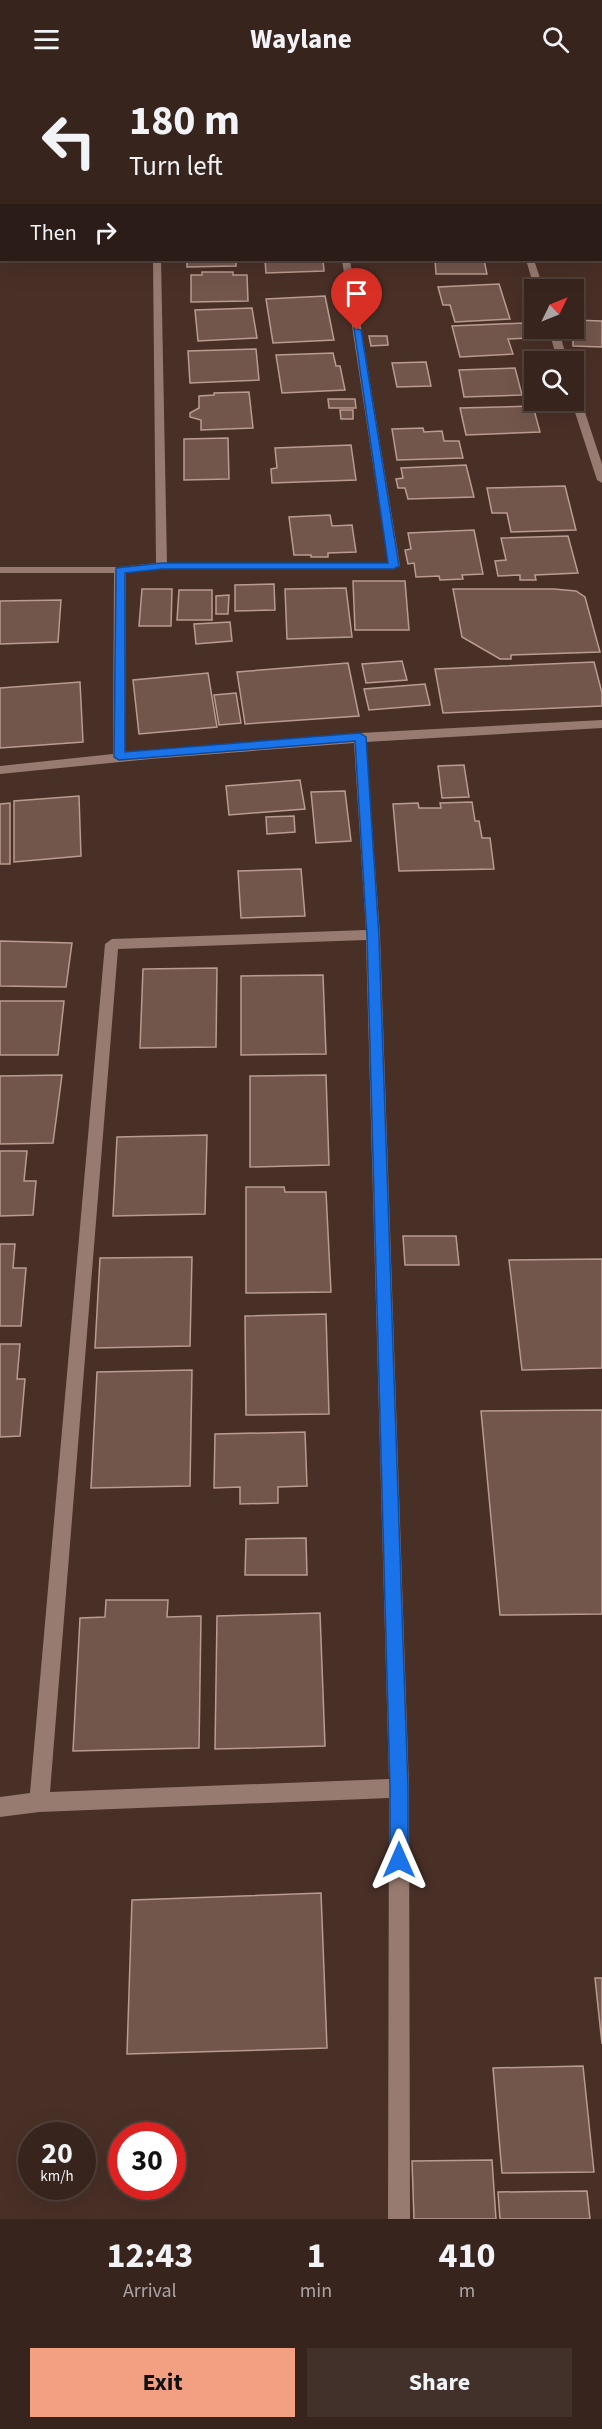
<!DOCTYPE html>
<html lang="en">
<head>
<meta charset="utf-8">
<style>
  :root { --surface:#37241d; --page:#42302a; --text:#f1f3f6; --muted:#aaa4a4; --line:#51413b; --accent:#f2a081 }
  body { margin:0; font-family:"Source Sans 3",sans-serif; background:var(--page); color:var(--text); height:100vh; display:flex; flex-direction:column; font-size:22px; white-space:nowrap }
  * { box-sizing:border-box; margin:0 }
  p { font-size:20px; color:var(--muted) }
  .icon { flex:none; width:33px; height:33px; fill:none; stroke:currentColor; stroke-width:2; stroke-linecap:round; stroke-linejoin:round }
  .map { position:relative; height:2141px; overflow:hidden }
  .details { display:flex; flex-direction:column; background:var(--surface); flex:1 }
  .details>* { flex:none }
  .top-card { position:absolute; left:0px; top:0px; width:603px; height:183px; box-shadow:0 6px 24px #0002,0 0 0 2px var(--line); background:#37241d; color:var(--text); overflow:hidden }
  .needle { width:39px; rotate:47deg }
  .tools { position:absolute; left:524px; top:201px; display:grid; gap:12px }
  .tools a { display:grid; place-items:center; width:60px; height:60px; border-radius:0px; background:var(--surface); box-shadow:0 6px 24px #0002,0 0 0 2px var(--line); font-size:30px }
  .speed { position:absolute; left:18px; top:2044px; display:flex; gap:12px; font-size:30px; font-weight:700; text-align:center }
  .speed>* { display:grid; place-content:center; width:78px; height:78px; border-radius:50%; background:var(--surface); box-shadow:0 6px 24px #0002,0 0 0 2px var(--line); line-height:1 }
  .speed small { font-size:15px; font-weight:400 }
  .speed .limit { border:9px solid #d22; background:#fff; color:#111 }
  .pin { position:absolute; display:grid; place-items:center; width:51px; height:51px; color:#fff; margin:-62px -26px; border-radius:50% 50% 50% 0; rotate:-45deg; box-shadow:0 0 6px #0007 }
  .pin .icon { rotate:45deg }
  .me { position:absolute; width:66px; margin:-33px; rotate:0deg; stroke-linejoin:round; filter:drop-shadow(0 0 4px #0008) }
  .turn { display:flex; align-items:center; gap:21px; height:126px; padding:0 30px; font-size:27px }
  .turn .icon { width:78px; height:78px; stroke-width:2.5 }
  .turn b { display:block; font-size:42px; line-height:51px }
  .then { display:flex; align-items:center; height:57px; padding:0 30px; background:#0003; gap:12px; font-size:22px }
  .eta { display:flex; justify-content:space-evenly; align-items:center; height:102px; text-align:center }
  .eta b { font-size:36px; font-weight:700; line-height:42px }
  .cta { display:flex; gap:12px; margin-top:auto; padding:12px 30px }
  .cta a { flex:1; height:69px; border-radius:0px; background:var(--accent); color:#111; font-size:24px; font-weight:700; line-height:69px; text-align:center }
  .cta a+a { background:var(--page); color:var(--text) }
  header { display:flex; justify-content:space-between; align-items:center; height:78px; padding:0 30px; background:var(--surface); font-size:27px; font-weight:700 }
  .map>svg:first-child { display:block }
</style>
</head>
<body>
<header><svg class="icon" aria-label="menu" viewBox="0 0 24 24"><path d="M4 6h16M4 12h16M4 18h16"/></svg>Waylane<svg class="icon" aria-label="search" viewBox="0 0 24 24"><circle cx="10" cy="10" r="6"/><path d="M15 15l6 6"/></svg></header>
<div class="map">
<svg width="602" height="2141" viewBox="0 0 602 2141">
  <rect width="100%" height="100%" fill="#493027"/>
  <g fill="#72564c" stroke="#ba9b90" stroke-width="1.5">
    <polygon points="187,182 236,182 236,188 187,189"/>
    <polygon points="265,182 323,182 324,193 266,195"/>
    <polygon points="435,182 484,182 487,196 436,196"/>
    <polygon points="202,194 233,194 233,197 247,197 248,223 191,224 191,197 202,197"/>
    <polygon points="499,206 510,241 455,244 450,227 443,227 438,209"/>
    <polygon points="325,218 334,262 273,265 266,221"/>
    <polygon points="252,230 257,260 198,263 195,232"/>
    <polygon points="573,242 602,243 602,269 573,268"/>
    <polygon points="524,245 529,260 508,261 513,276 460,279 452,248"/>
    <polygon points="369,258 387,258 388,267 371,268"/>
    <polygon points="256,271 259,302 190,305 188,273"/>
    <polygon points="333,275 336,288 340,288 345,312 282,315 276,277"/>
    <polygon points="426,284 431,308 397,309 392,285"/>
    <polygon points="515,290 522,317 464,319 459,292"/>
    <polygon points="249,314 253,350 201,352 201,342 190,339 190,335 199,330 199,318 214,317 214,315"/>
    <polygon points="328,321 355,321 356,330 329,330"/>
    <polygon points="533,328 540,354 466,357 460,330"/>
    <polygon points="340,332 353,332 353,341 341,341"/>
    <polygon points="423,350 424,354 442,353 444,363 459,363 463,380 397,382 392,351"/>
    <polygon points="228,360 229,401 184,402 184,361"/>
    <polygon points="351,367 356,402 272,405 271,391 277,390 275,370"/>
    <polygon points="466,387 474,419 408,421 405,410 398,410 396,401 403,400 401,390"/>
    <polygon points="565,408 576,452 511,454 507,435 492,435 487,410"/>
    <polygon points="330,437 332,448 352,447 356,474 328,475 328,479 311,479 311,477 294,477 289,439"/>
    <polygon points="474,452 483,496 462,497 463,501 440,502 439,498 416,499 414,485 408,486 405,472 411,471 408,455"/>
    <polygon points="568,458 578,495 535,497 536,502 520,502 520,497 498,498 495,483 506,482 501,460"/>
    <polygon points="353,503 405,503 409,552 355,552"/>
    <polygon points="274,506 275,532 235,533 235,507"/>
    <polygon points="346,510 352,559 287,561 285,511"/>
    <polygon points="142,511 172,511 171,548 139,548"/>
    <polygon points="453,511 554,511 576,513 585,519 600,574 511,577 511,581 500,581 462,559"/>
    <polygon points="179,512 212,512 212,542 177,542"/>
    <polygon points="229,517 228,536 216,536 216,518"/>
    <polygon points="61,522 58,564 0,566 0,523"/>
    <polygon points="230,544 232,563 196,566 194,546"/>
    <polygon points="402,583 407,602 366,605 362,586"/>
    <polygon points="594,584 602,615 602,628 443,635 435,591"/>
    <polygon points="348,585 359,638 245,646 237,594"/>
    <polygon points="208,595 217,649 139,656 133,602"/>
    <polygon points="80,604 83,664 0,670 0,610"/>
    <polygon points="425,606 430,627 369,632 364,611"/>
    <polygon points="236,615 241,645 219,647 214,617"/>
    <polygon points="464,687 469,719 442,720 438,688"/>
    <polygon points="300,702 305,731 229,737 226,708"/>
    <polygon points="345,713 351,763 316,765 311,714"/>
    <polygon points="79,718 81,778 14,784 14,723"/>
    <polygon points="472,724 475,743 479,743 482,760 490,760 494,791 399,793 393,726 418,725 419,730 441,730 440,725"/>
    <polygon points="10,725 10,786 0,786 0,726"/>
    <polygon points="294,738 295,754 267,756 266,739"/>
    <polygon points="301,791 305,838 241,840 238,793"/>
    <polygon points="0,863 72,865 66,909 0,908"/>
    <polygon points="217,890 216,969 140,970 143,891"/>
    <polygon points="323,897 326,976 241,977 241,898"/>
    <polygon points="0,923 64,923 58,977 0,977"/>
    <polygon points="62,997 53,1065 0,1066 0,998"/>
    <polygon points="326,997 329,1087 250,1089 250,998"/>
    <polygon points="207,1057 205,1136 113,1138 117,1059"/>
    <polygon points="0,1073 27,1073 24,1103 36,1103 33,1137 0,1138"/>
    <polygon points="246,1109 284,1109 285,1114 326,1114 331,1214 246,1215"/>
    <polygon points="403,1158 456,1158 459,1187 405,1187"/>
    <polygon points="0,1166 15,1166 13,1190 26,1190 21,1248 0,1248"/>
    <polygon points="192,1179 190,1268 95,1270 100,1180"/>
    <polygon points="602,1181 602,1290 522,1292 509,1182"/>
    <polygon points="326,1236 329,1336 246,1337 245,1238"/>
    <polygon points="0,1266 20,1266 17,1301 25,1301 20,1358 0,1359"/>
    <polygon points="192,1292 190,1408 91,1410 97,1294"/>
    <polygon points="602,1332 602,1536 500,1537 481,1333"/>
    <polygon points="305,1354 307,1408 278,1409 278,1425 240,1426 240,1409 214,1410 215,1356"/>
    <polygon points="306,1460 307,1497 245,1497 246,1461"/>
    <polygon points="106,1522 168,1522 167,1539 201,1538 199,1670 73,1673 80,1540 105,1539"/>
    <polygon points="320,1535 325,1668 215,1671 217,1538"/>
    <polygon points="321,1815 327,1970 127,1976 132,1822"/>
    <polygon points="595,1900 602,1900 602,1966"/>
    <polygon points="583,1988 594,2094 502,2095 493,1990"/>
    <polygon points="492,2082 496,2141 414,2141 412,2083"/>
    <polygon points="587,2113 590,2141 500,2141 498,2114"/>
  </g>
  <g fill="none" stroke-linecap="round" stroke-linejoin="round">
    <g fill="#987b70" fill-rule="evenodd">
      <rect x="244" y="0" width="8" height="2"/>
      <polygon points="474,0 482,0 483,2 475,2"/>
      <rect x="0" y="149" width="2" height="6"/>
      <path d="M153,182H161L167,485H388L342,182H350L400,488L394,491H162L126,495L125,675L360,655L602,642V650L366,664L380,857L409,1710L410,2141H388L389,1720L39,1734L0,1739V1719L30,1715L105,866L112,861L366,852L354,665L150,681L0,696V688L113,676L114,495H0V489H120L156,485ZM366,862L389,1701L50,1714L118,871Z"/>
      <polygon points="526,182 534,182 544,212 535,212"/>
      <polygon points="548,250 558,250 568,284 558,284"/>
      <polygon points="573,310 578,313 602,386 602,405 597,402 571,322 573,322"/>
    </g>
  </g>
  <polygon fill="#1a73e8" stroke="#114b97" stroke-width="1.5" points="354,250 361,252 399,488 394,491 162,491 125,495 125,674 360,655 366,659 379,858 408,1710 408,1782 405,1789 399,1791 392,1789 390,1782 390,1710 367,858 355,663 119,682 114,679 116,490 162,485 388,485"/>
</svg>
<div class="tools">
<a><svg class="needle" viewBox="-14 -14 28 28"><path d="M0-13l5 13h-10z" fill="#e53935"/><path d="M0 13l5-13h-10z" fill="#aaa4a4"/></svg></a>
<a><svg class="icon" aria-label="search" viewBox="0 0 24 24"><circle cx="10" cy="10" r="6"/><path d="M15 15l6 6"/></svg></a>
</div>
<div class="speed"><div>20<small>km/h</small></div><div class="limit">30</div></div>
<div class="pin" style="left:357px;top:252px;background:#d93025"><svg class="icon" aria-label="arrive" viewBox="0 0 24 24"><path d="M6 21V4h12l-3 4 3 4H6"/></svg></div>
<svg class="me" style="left:399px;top:1782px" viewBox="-20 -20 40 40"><path d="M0-17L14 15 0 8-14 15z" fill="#1a73e8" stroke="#fff" stroke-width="4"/></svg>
<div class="top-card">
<div class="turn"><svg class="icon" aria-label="left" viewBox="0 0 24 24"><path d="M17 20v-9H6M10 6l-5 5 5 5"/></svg><div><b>180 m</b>Turn left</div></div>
<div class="then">Then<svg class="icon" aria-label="right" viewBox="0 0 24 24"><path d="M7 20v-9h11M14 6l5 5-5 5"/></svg></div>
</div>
</div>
<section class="details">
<div class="eta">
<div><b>12:43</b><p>Arrival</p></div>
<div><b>1</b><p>min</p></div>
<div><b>410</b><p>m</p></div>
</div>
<div class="cta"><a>Exit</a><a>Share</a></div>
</section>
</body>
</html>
